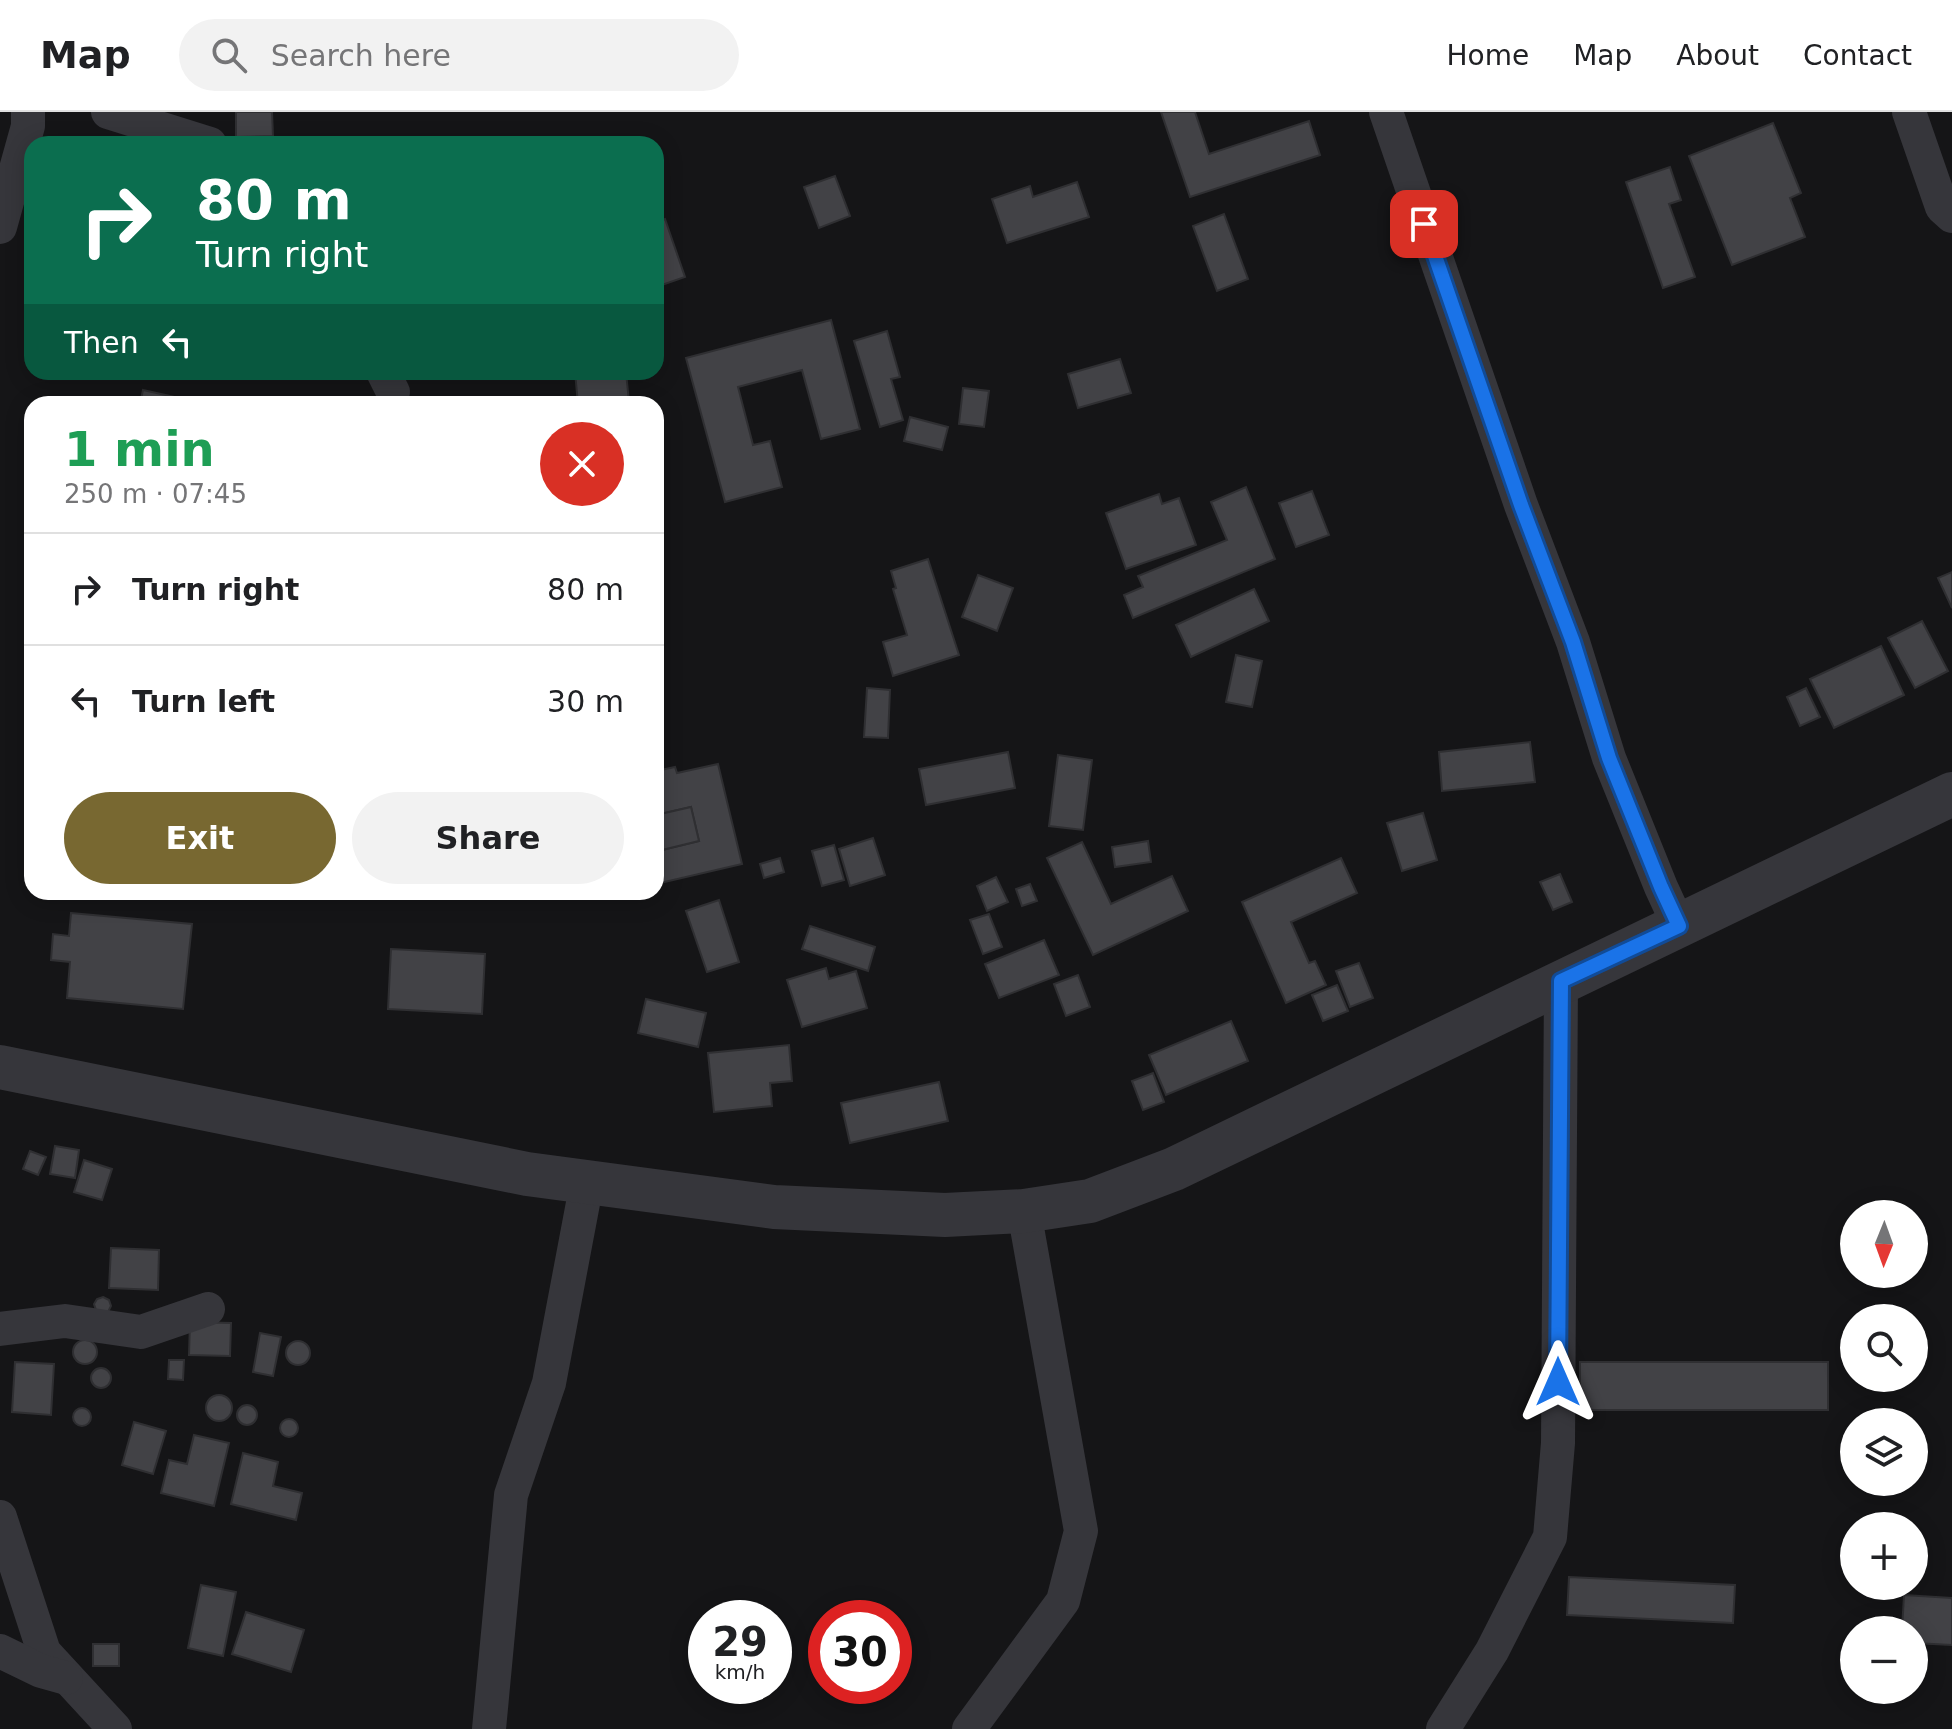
<!DOCTYPE html>
<html lang="en">
<head>
<meta charset="utf-8">
<style>
  :root { --surface:#fff; --page:#f2f2f2; --text:#202124; --muted:#757577; --line:#e0e0e0; --accent:#786831 }
  body { margin:0; font-family:"DejaVu Sans",sans-serif; background:var(--page); color:var(--text); height:100vh; display:flex; flex-direction:column; font-size:30px; white-space:nowrap }
  * { box-sizing:border-box; margin:0 }
  p { font-size:26px; color:var(--muted) }
  .icon { flex:none; width:44px; height:44px; fill:none; stroke:currentColor; stroke-width:2; stroke-linecap:round; stroke-linejoin:round }
  .map { position:relative; flex:1; overflow:hidden }
  .details { position:absolute; left:24px; top:284px; width:640px; height:504px; display:flex; flex-direction:column; background:var(--surface); border-radius:24px; box-shadow:0 4px 20px #0003 }
  .details>* { flex:none }
  .top-card { position:absolute; left:24px; top:24px; width:640px; height:244px; border-radius:24px; box-shadow:0 4px 20px #0003; background:#0b6e4f; color:#fff; overflow:hidden }
  .needle { width:52px; rotate:181deg }
  .fabs { position:absolute; left:1840px; top:1088px; display:grid; gap:16px }
  .fabs a { display:grid; place-items:center; width:88px; height:88px; border-radius:50%; background:var(--surface); box-shadow:0 4px 20px #0003; font-size:40px }
  .speed { position:absolute; left:688px; top:1488px; display:flex; gap:16px; font-size:40px; font-weight:700; text-align:center }
  .speed>* { display:grid; place-content:center; width:104px; height:104px; border-radius:50%; background:var(--surface); box-shadow:0 4px 20px #0003; line-height:1 }
  .speed small { font-size:20px; font-weight:400 }
  .speed .limit { border:12px solid #d22; background:#fff; color:#111 }
  .pin { position:absolute; display:grid; place-items:center; width:68px; height:68px; color:#fff; margin:-34px; border-radius:16px; box-shadow:0 4px 12px #0006 }
  .me { position:absolute; width:88px; margin:-44px; rotate:0deg; stroke-linejoin:round; filter:drop-shadow(0 0 6px #0008) }
  .turn { display:flex; align-items:center; gap:28px; height:168px; padding:0 40px; font-size:36px }
  .turn .icon { width:104px; height:104px; stroke-width:2.5 }
  .turn b { display:block; font-size:56px; line-height:68px }
  .then { display:flex; align-items:center; height:76px; padding:0 40px; background:#0003; gap:16px; font-size:30px }
  .round { display:grid; place-items:center; flex:none; width:84px; height:84px; border-radius:42px; background:var(--page) }
  .summary { display:flex; align-items:center; justify-content:space-between; height:136px; padding:0 40px }
  h1 { font-size:48px; font-weight:700; line-height:60px; color:#1e9e55 }
  .cta { display:flex; gap:16px; margin-top:auto; padding:16px 40px }
  .cta a { flex:1; height:92px; border-radius:48px; background:var(--accent); color:#fff; font-size:32px; font-weight:700; line-height:92px; text-align:center }
  .cta a+a { background:var(--page); color:var(--text) }
  ul { padding:0; list-style:none }
  li { display:flex; align-items:center; gap:24px; height:112px; padding:0 40px; border-top:2px solid var(--line) }
  li div { flex:1 }
  li b { display:block; font-size:30px }
  li em { font-style:normal }
  header { display:flex; align-items:center; gap:48px; box-sizing:border-box; height:112px; padding:0 40px; background:var(--surface); border-bottom:2px solid var(--line) }
  header strong { font-size:38px }
  nav { display:flex; gap:44px; margin-inline-start:auto; font-size:28px }
  .search { width:560px; height:72px; background:var(--page); display:flex; align-items:center; gap:20px; box-sizing:border-box; padding:0 28px; border-radius:44px; color:var(--muted); font-size:30px }
  .map>svg:first-child { display:block }
</style>
</head>
<body>
<header>
<strong>Map</strong>
<div class="search"><svg class="icon" aria-label="search" viewBox="0 0 24 24"><circle cx="10" cy="10" r="6"/><path d="M15 15l6 6"/></svg>Search here</div>
<nav><a>Home</a><a>Map</a><a>About</a><a>Contact</a></nav>
</header>
<div class="map">
<svg width="1952" height="1617" viewBox="0 0 1952 1617">
  <rect width="100%" height="100%" fill="#151517"/>
  <g fill="#424246" stroke="#2f2f32" stroke-width="2">
    <polygon points="236,0 272,0 273,24 236,25"/>
    <polygon points="1161,0 1195,0 1209,42 1309,9 1320,43 1190,85"/>
    <polygon points="1773,11 1801,81 1790,86 1805,125 1732,153 1689,44"/>
    <polygon points="1670,55 1681,88 1669,92 1695,165 1663,176 1626,70"/>
    <polygon points="835,64 850,104 819,116 804,75"/>
    <polygon points="1077,70 1089,105 1007,131 992,87 1030,74 1033,85"/>
    <polygon points="1224,102 1248,167 1217,179 1193,114"/>
    <polygon points="665,107 685,165 656,175 656,110"/>
    <polygon points="831,208 860,317 821,327 802,258 738,275 753,333 770,329 782,375 725,390 686,246"/>
    <polygon points="887,219 900,265 891,267 903,308 880,315 854,229"/>
    <polygon points="1120,247 1131,281 1078,296 1068,262"/>
    <polygon points="575,260 626,260 629,290 578,292"/>
    <polygon points="963,276 989,279 984,315 959,312"/>
    <polygon points="143,278 206,292 140,292"/>
    <polygon points="910,305 948,315 942,338 904,329"/>
    <polygon points="1246,375 1275,447 1133,506 1124,483 1143,475 1138,464 1227,428 1211,390"/>
    <polygon points="1312,379 1329,423 1296,435 1279,391"/>
    <polygon points="1159,382 1162,392 1179,386 1196,433 1126,457 1106,401"/>
    <polygon points="928,447 959,543 893,564 883,530 907,523 893,477 896,476 891,459"/>
    <polygon points="1952,460 1952,496 1938,466"/>
    <polygon points="978,463 1013,476 997,519 962,505"/>
    <polygon points="1254,477 1269,509 1191,545 1176,513"/>
    <polygon points="1922,509 1948,559 1915,576 1888,526"/>
    <polygon points="1881,534 1904,583 1834,616 1810,567"/>
    <polygon points="1236,543 1262,549 1252,595 1226,590"/>
    <polygon points="867,576 890,578 888,626 864,625"/>
    <polygon points="1806,576 1820,605 1800,614 1787,585"/>
    <polygon points="1530,630 1535,670 1442,679 1439,640"/>
    <polygon points="1008,640 1015,676 926,693 919,657"/>
    <polygon points="1058,643 1092,648 1083,718 1049,714"/>
    <polygon points="718,652 742,752 656,772 656,715 662,738 699,729 691,695 656,703 656,659 675,655 677,661"/>
    <polygon points="691,695 699,729 662,738 656,703"/>
    <polygon points="1423,701 1437,748 1402,759 1387,711"/>
    <polygon points="873,726 885,763 850,774 839,737"/>
    <polygon points="1148,729 1151,750 1115,755 1112,735"/>
    <polygon points="1082,730 1111,792 1172,764 1188,799 1093,843 1047,746"/>
    <polygon points="834,733 844,768 822,774 812,739"/>
    <polygon points="780,746 784,760 764,766 760,752"/>
    <polygon points="1341,746 1357,781 1291,810 1309,851 1315,849 1326,873 1286,891 1242,790"/>
    <polygon points="1560,762 1572,790 1553,798 1540,770"/>
    <polygon points="996,765 1008,790 987,799 977,774"/>
    <polygon points="1030,772 1037,789 1022,794 1016,777"/>
    <polygon points="719,788 739,850 707,860 686,799"/>
    <polygon points="71,801 192,812 183,897 67,886 70,850 51,848 53,822 69,824"/>
    <polygon points="989,802 1002,835 983,842 970,808"/>
    <polygon points="810,814 875,835 868,859 802,837"/>
    <polygon points="1044,828 1059,863 999,886 985,852"/>
    <polygon points="391,837 485,842 482,902 388,897"/>
    <polygon points="1359,851 1373,886 1350,895 1336,859"/>
    <polygon points="826,856 829,867 856,859 867,896 802,915 787,868"/>
    <polygon points="1078,863 1090,895 1066,904 1054,872"/>
    <polygon points="1337,873 1348,899 1323,909 1312,883"/>
    <polygon points="646,887 706,901 698,935 638,921"/>
    <polygon points="1231,909 1248,949 1166,983 1149,943"/>
    <polygon points="789,933 792,969 770,971 772,994 714,1000 708,941"/>
    <polygon points="1153,961 1164,990 1143,998 1132,969"/>
    <polygon points="939,970 948,1009 850,1031 841,991"/>
    <polygon points="55,1034 79,1038 75,1066 50,1062"/>
    <polygon points="30,1039 46,1045 38,1063 23,1057"/>
    <polygon points="84,1048 112,1057 102,1088 74,1080"/>
    <polygon points="111,1136 159,1138 158,1178 109,1176"/>
    <polygon points="103,1185 109,1188 111,1194 108,1200 96,1198 94,1192 97,1187"/>
    <polygon points="190,1210 231,1211 230,1244 189,1243"/>
    <polygon points="260,1221 281,1225 273,1264 253,1260"/>
    <circle cx="85" cy="1240" r="12"/>
    <circle cx="298" cy="1241" r="12"/>
    <polygon points="169,1248 184,1248 183,1268 168,1267"/>
    <polygon points="15,1250 54,1252 51,1303 12,1300"/>
    <rect x="1580" y="1250" width="248" height="48"/>
    <circle cx="101" cy="1266" r="10"/>
    <circle cx="219" cy="1296" r="13"/>
    <circle cx="247" cy="1303" r="10"/>
    <circle cx="82" cy="1305" r="9"/>
    <circle cx="289" cy="1316" r="9"/>
    <polygon points="134,1310 166,1319 153,1362 122,1353"/>
    <polygon points="194,1323 229,1331 214,1394 161,1381 169,1348 187,1352"/>
    <polygon points="243,1341 278,1350 273,1374 302,1381 296,1408 231,1392"/>
    <polygon points="1569,1465 1735,1473 1733,1511 1567,1503"/>
    <polygon points="201,1473 236,1480 223,1544 188,1536"/>
    <polygon points="1904,1483 1952,1486 1952,1533 1914,1531 1914,1518 1902,1518"/>
    <polygon points="246,1500 304,1518 291,1560 232,1542"/>
    <rect x="93" y="1532" width="26" height="22"/>
  </g>
  <g fill="none" stroke-linecap="round" stroke-linejoin="round">
    <g stroke="#36363b" stroke-width="34">
      <polyline points="108,0 210,32"/>
      <polyline points="1386,0 1521,393 1573,530 1609,646 1661,775 1679,814"/>
      <polyline points="1909,0 1942,95 1952,104"/>
      <polyline points="0,115 28,14 28,0"/>
      <polyline points="383,260 393,280"/>
      <polyline points="0,1217 65,1209 141,1220 208,1197"/>
      <polyline points="0,1405 44,1540 115,1617"/>
      <polyline points="0,1539 41,1559 66,1566"/>
      <polyline points="489,1617 511,1383 549,1271 587,1070"/>
      <polyline points="969,1617 1063,1489 1081,1419 1024,1099"/>
      <polyline points="1443,1617 1492,1539 1550,1425 1558,1331 1561,869"/>
    </g>
    <polyline stroke="#36363b" stroke-width="44" points="0,955 527,1062 774,1095 945,1103 1024,1099 1090,1089 1174,1057 1952,682"/>
  </g>
  <g fill="none" stroke-linecap="round" stroke-linejoin="round">
    <defs>
      <polyline id="route" points="1424,112 1521,393 1573,530 1609,646 1661,775 1679,814 1561,869 1558,1270"/>
    </defs>
    <use href="#route" stroke="#114b97" stroke-width="20"/>
    <use href="#route" stroke="#1a73e8" stroke-width="14"/>
  </g>
</svg>
<div class="fabs">
<a><svg class="needle" viewBox="-14 -14 28 28"><path d="M0-13l5 13h-10z" fill="#e53935"/><path d="M0 13l5-13h-10z" fill="#757577"/></svg></a>
<a><svg class="icon" aria-label="search" viewBox="0 0 24 24"><circle cx="10" cy="10" r="6"/><path d="M15 15l6 6"/></svg></a>
<a><svg class="icon" aria-label="layers" viewBox="0 0 24 24"><path d="M12 4l9 5-9 5-9-5zM3 14l9 5 9-5"/></svg></a>
<a>+</a>
<a>−</a>
</div>
<div class="speed"><div>29<small>km/h</small></div><div class="limit">30</div></div>
<div class="pin" style="left:1424px;top:112px;background:#d93025"><svg class="icon" aria-label="arrive" viewBox="0 0 24 24"><path d="M6 21V4h12l-3 4 3 4H6"/></svg></div>
<svg class="me" style="left:1558px;top:1270px" viewBox="-20 -20 40 40"><path d="M0-17L14 15 0 8-14 15z" fill="#1a73e8" stroke="#fff" stroke-width="4"/></svg>
<div class="top-card">
<div class="turn"><svg class="icon" aria-label="right" viewBox="0 0 24 24"><path d="M7 20v-9h11M14 6l5 5-5 5"/></svg><div><b>80 m</b>Turn right</div></div>
<div class="then">Then<svg class="icon" aria-label="left" viewBox="0 0 24 24"><path d="M17 20v-9H6M10 6l-5 5 5 5"/></svg></div>
</div>
<section class="details">
<div class="summary"><div><h1>1 min</h1><p>250 m · 07:45</p></div><a class="round" style="background:#d93025;color:#fff"><svg class="icon" aria-label="close" viewBox="0 0 24 24"><path d="M6 6l12 12M18 6L6 18"/></svg></a></div>
<ul>
<li><svg class="icon" aria-label="right" viewBox="0 0 24 24"><path d="M7 20v-9h11M14 6l5 5-5 5"/></svg><div><b>Turn right</b></div><em>80 m</em></li>
<li><svg class="icon" aria-label="left" viewBox="0 0 24 24"><path d="M17 20v-9H6M10 6l-5 5 5 5"/></svg><div><b>Turn left</b></div><em>30 m</em></li>
</ul>
<div class="cta"><a>Exit</a><a>Share</a></div>
</section>
</div>
</body>
</html>
